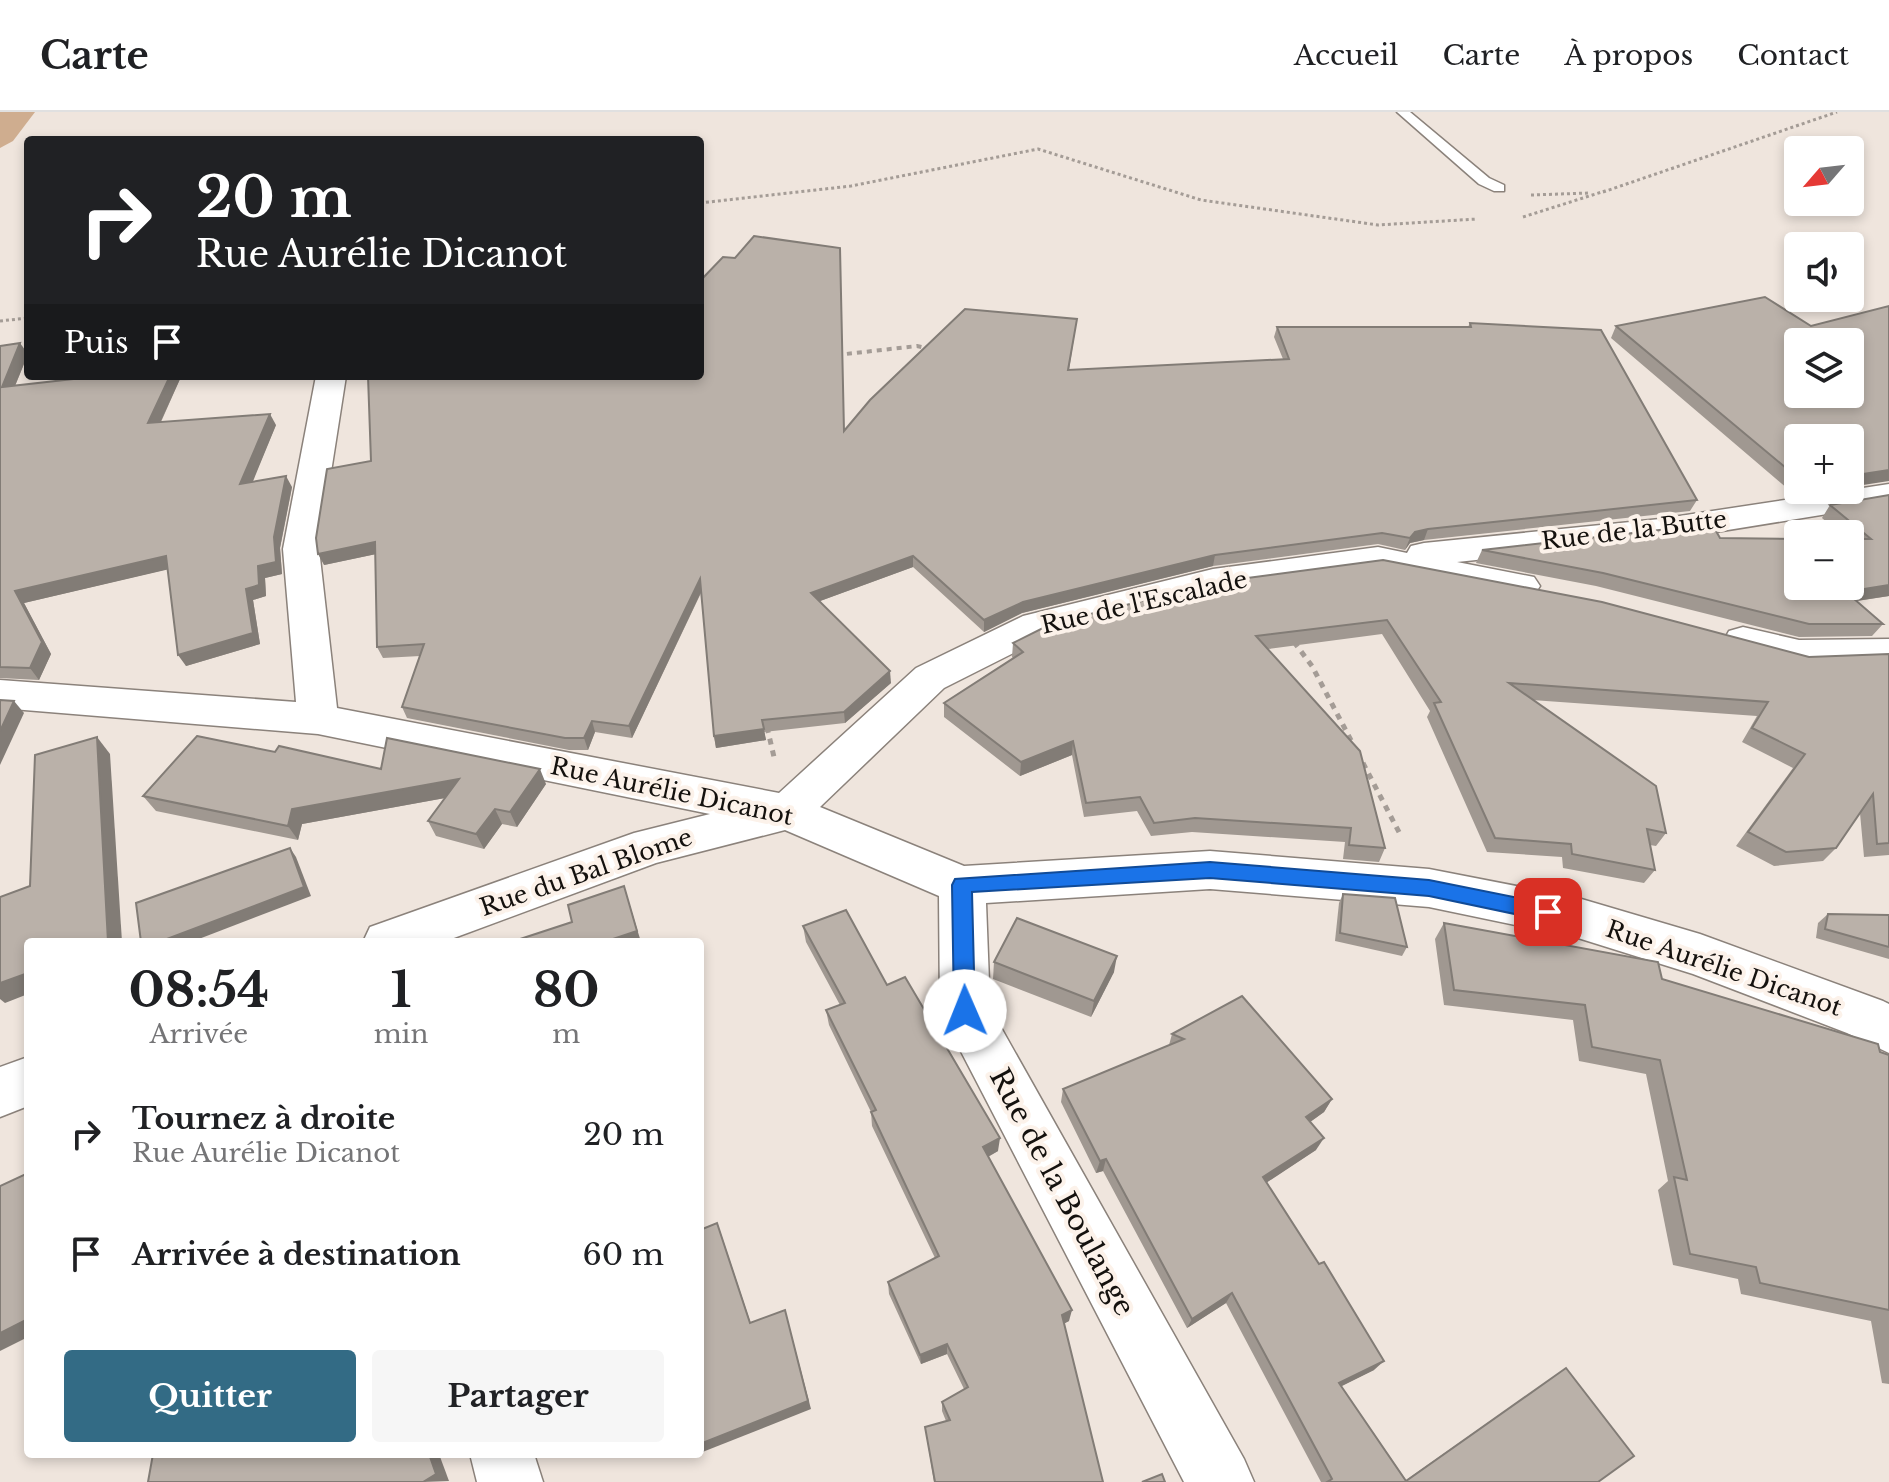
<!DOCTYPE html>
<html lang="fr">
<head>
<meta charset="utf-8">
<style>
  :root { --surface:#fff; --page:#f6f6f6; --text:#202124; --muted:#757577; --line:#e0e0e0; --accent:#336b85 }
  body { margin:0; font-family:"Libre Baskerville",serif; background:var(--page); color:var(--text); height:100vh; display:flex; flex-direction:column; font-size:30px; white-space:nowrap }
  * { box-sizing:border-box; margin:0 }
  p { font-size:26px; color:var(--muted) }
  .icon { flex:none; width:44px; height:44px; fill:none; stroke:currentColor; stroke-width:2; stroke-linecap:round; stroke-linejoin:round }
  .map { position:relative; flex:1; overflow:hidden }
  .drawer { position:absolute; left:24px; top:826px; width:680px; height:520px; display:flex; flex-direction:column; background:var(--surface); border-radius:8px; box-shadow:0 4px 12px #0003 }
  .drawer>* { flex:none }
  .guide { position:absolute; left:24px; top:24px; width:680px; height:244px; border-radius:8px; box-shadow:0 4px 12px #0003; background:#202124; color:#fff; overflow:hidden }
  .needle { width:52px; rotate:242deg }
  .buttons { position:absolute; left:1784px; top:24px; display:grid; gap:16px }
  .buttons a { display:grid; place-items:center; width:80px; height:80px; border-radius:8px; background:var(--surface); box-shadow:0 4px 12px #0003; font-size:40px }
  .pin { position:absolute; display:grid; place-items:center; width:68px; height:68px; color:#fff; margin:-34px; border-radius:16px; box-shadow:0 4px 12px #0006 }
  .me { position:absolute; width:88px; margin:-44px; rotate:359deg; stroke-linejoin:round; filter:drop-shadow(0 0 6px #0008) }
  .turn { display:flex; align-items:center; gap:28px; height:168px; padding:0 40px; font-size:36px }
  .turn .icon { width:104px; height:104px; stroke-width:2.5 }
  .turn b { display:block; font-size:56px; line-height:68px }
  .then { display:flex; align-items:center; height:76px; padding:0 40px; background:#0003; gap:16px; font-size:30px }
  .eta { display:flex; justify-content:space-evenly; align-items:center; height:136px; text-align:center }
  .eta b { font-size:48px; font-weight:800; line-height:56px }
  .cta { display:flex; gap:16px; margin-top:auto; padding:16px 40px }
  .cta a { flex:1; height:92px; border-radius:8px; background:var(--accent); color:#fff; font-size:32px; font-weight:800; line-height:92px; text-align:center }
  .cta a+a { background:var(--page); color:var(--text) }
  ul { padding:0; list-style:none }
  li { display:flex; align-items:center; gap:24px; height:120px; padding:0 40px }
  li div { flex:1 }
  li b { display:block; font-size:30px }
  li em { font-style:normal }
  header { display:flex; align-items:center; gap:48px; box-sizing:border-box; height:112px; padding:0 40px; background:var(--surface); border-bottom:2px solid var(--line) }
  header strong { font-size:38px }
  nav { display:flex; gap:44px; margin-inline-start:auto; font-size:28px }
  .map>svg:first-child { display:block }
</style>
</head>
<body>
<header>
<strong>Carte</strong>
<nav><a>Accueil</a><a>Carte</a><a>À propos</a><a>Contact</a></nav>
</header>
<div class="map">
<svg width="1889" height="1370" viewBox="0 0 1889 1370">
  <rect width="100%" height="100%" fill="#efe5dd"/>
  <polygon fill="#cfad8f" points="0,0 35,0 13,29 0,36"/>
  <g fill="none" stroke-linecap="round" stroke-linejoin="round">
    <defs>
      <polygon id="service" points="1397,0 1410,0 1489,66 1504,73 1504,79 1494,79 1479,72"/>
      <g id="minor">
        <polygon points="316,264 346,264 319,437 337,596 779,681 916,556 1023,504 1213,457 1378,435 1407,441 1411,434 1424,431 1660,407 1889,372 1889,392 1660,429 1457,450 1534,465 1540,474 1534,483 1521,486 1378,459 1213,481 1049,523 944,576 820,695 964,754 1210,739 1429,757 1578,786 1700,822 1883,889 1889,892 1889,941 1847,921 1693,862 1578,826 1429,795 1210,777 986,791 990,896 1244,1347 1254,1370 1184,1370 940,899 939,784 785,718 656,751 443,830 363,830 370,815 634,721 710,702 318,622 0,596 0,568 296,590 283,437"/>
        <polygon points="1743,515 1799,528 1889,527 1889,553 1799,556 1729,537 1724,528 1729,519"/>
        <polygon points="28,945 28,994 0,1005 0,955"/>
        <polygon points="470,1342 534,1342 543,1370 477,1370"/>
      </g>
    </defs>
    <use href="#service" stroke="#8b827b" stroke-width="3"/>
    <use href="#minor" stroke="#8b827b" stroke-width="3"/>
    <g stroke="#a49c96" stroke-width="3" stroke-dasharray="3 3" stroke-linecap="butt">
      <polyline points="1603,80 1837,0"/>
      <polyline points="1531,83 1589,81"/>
      <polyline points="700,91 851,74 1038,37 1201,88 1378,113 1477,107"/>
      <polyline points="1523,105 1605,79"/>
      <polyline points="0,209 28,206"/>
    </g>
    <polyline stroke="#a49c96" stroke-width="4" stroke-dasharray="5 5" stroke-linecap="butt" points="837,243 917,234 930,237"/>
    <g stroke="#a49c96" stroke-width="5" stroke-dasharray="6 6" stroke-linecap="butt">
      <polyline points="1294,530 1312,554 1353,632"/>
      <polyline points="767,615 774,645"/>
      <polyline points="1363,651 1401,724"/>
    </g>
    <use href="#service" fill="#fff" fill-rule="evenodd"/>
    <use href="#minor" fill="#fff" fill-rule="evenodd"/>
  </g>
  <g fill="#a09891">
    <polygon points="735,146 845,319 1077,207 1069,258 1283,247 1274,225 1277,215 1468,215 1470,211 1697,388 1690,399 1424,428 1410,431 1405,438 1378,432 1213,454 1022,501 984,520 913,455 820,489 891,571 845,611 764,620 766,628 716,636 714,624 701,481 632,626 595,620 588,638 569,638 407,606 402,595 420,544 383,546 377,535 376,442 324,453 371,349 700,264"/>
    <polygon points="1889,194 1889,369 1798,326 1798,378 1830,378 1795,383 1611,226 1616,214 1811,214"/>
    <polygon points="0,234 28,242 15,274 180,267 161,310 276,313 252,370 292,375 280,436 282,462 265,466 266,484 253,488 260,532 186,554 168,457 24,491 51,542 39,568 0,566"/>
    <polygon points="1889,383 1889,484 1857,489 1883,512 1872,524 1799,525 1596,474 1476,451 1482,438 1720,426 1850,474 1850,422 1840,422 1822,406 1830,393"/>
    <polygon points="1217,470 1809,545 1889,542 1889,743 1864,745 1860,701 1836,736 1823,749 1774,754 1736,734 1793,656 1742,630 1757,604 1532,588 1666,721 1656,734 1650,733 1655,758 1644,771 1563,756 1562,745 1487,740 1427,605 1430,599 1382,522 1268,537 1385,736 1379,750 1343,747 1345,730 1192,720 1151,724 1137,699 1084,705 1072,643 1020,664 944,605 944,591 1013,546 1012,545 1013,531"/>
    <polygon points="275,640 381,657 546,672 517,715 502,712 484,737 436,724 428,709 445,686 302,712 298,728 156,699 143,684"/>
    <polygon points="1343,782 1407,835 1402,844 1335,829 1339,791"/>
    <polygon points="1828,802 1889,803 1889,847 1816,826 1818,811"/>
    <polygon points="1444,811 1662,867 1889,943 1889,1272 1882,1271 1871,1209 1741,1182 1738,1167 1673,1153 1658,1078 1668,1069 1646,962 1579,949 1573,908 1444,893 1435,827"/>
    <polygon points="803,814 887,873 998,1039 988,1045 1069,1209 1064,1211 1103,1370 934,1370 925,1315 946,1309 942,1299 942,1290 964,1277 947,1242 921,1252 889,1182 888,1170 935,1146 872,1014 871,1000 829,913 826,898 840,893 806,830"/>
    <polygon points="994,850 1114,860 1091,905 993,867"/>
    <polygon points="1172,922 1332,987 1324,1000 1310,1010 1316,1038 1267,1070 1374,1258 1341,1274 1406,1368 1566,1256 1598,1370 1321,1370 1226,1191 1187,1216 1103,1059 1096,1061 1061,990 1063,977 1169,933"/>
  </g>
  <g fill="#827c76">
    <polygon points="20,231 28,242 10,286 2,275"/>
    <polygon points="170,264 178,264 180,267 155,322 148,311"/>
    <polygon points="270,302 276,313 247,384 240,372"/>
    <polygon points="1889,358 1889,369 1850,375 1850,364"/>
    <polygon points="286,364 292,375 280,436 282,462 265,466 266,484 253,488 260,532 186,554 178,543 258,454 274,425"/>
    <polygon points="1799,378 1830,378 1795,383"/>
    <polygon points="1428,417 1424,428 1410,431 1405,438 1410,426 1415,420"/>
    <polygon points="375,430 381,441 324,453 318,442"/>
    <polygon points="1215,443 1213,454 1022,501 984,520 984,508 1023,490"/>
    <polygon points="166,444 174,456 24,491 51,542 39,568 30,556 15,479"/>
    <polygon points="913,444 913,455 812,492 811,481"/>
    <polygon points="700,467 702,478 632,626 629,614"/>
    <polygon points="1889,473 1889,484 1836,492 1846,480"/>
    <polygon points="890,559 891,571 845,611 844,600"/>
    <polygon points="14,589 24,601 0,653 0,619"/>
    <polygon points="592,609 595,620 588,638 584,626"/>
    <polygon points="764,617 766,628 716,636 714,624"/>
    <polygon points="97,625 110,642 122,830 108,830"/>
    <polygon points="1073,629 1072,643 1020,664 1021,650"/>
    <polygon points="540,657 546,672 517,715 510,700"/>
    <polygon points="459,667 467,682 302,712 298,728 288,714 292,697"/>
    <polygon points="495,697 502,712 484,737 476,722"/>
    <polygon points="290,736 296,745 311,784 191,830 159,830"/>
    <polygon points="624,774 641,830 604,830"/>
    <polygon points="1117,844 1114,860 1091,905 1094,889"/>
    <polygon points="28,861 28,882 5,891 0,887 0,871"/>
    <polygon points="1332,987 1324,1000 1299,1018 1306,1005"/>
    <polygon points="1000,1026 998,1039 982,1048 983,1035"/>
    <polygon points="1324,1026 1316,1038 1257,1077 1263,1065"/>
    <polygon points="1106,1047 1103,1059 1096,1061 1100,1049"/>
    <polygon points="717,1111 721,1122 754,1221 750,1211"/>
    <polygon points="1232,1181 1226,1191 1187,1216 1192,1207"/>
    <polygon points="785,1198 811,1297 700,1341 700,1332"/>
    <polygon points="1072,1198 1069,1209 1060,1214 1062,1203"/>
    <polygon points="28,1207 28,1225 0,1239 0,1221"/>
    <polygon points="947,1232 947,1242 921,1252 920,1243"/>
    <polygon points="1384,1249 1374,1258 1330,1280 1339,1271"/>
    <polygon points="429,1342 439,1342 449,1369 423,1370"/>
    <polygon points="684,1342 698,1342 687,1346"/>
  </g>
  <g fill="#bab1a9" stroke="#827c76" stroke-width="2" fill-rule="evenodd">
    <polygon points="754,124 840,136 844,319 870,288 965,197 1077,207 1068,258 1289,247 1277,215 1471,215 1470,211 1601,218 1697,388 1428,417 1415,420 1410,426 1382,421 1215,443 1023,490 984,508 913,444 811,481 890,559 844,600 762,608 764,617 714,624 700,467 629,614 592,609 584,626 565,626 402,595 424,532 377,535 375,430 318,442 316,426 327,357 371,349 368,264 700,264 700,169 723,145 735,146"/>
    <path d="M1765,185L1811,214L1889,194V358L1850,364V326H1798V366L1616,214ZM1798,230H1850V282H1798Z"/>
    <polygon points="20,231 2,275 100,264 170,264 148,311 270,302 240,372 286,364 274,425 276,450 258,454 259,473 246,477 253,521 178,543 166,444 15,479 42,530 30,556 0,555 0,234"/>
    <polygon points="1889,383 1889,473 1846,480 1883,512 1809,512 1603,461 1482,438 1712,412 1720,426 1798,427 1798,474 1850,474 1850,427 1871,427 1830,393"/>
    <polygon points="1383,448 1602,490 1809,545 1889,542 1889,731 1877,732 1873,682 1836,736 1786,740 1748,720 1805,642 1752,616 1768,590 1509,571 1656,674 1666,721 1647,717 1655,758 1572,742 1571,732 1495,726 1434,591 1441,590 1387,508 1256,524 1360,639 1385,736 1349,733 1351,716 1195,706 1154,711 1140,685 1086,691 1073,629 1021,650 944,591 1023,540 1013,531 1051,512 1217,470"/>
    <polygon points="0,588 14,589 0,619"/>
    <polygon points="197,624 275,640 279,634 381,657 387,626 540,657 510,700 495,697 476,722 428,709 459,667 292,697 288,714 143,684"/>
    <polygon points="97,625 108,830 28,830 28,861 0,871 0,785 30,774 35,643"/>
    <polygon points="290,736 304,775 159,830 141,830 136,791"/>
    <polygon points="624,774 637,819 604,830 511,830 572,810 568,793"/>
    <polygon points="1343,782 1395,786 1407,835 1340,821"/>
    <polygon points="846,798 887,873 905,865 1000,1026 983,1035 1072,1198 1062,1203 1103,1370 935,1370 925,1315 950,1308 942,1290 968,1275 947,1232 920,1243 888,1170 939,1144 871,1000 876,998 826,898 845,891 803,814"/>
    <polygon points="1828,802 1889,803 1889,835 1825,817"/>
    <polygon points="1017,806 1117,844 1094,889 994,850"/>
    <polygon points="1444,811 1658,850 1662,867 1878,932 1880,940 1889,943 1889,1198 1760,1171 1756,1155 1690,1142 1674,1065 1687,1068 1660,948 1592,935 1585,893 1454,878"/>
    <polygon points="1242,884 1332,987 1306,1005 1324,1026 1263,1065 1319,1152 1324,1150 1384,1249 1339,1271 1406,1369 1566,1256 1634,1344 1598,1370 1327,1370 1332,1367 1232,1181 1192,1207 1106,1047 1100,1049 1063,977 1184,927 1172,922"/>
    <polygon points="28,1061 28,1207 0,1221 0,1074"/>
    <polygon points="717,1111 750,1211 785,1198 808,1289 700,1332 700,1118"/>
    <polygon points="153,1342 429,1342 436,1362 423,1370 148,1370"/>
    <polygon points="1162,1362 1165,1370 1142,1370"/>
  </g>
  <polygon fill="#1a73e8" stroke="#114b97" stroke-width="2" points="1210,750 1429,768 1548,792 1555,795 1558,800 1555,806 1548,809 1429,784 1210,766 972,780 975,899 972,905 965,908 957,905 954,899 952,773 955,767"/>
  <g text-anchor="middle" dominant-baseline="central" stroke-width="8" stroke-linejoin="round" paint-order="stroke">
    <g font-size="24" fill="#14110e" stroke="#fcf2ea">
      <text transform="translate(1634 418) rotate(-7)">Rue de la Butte</text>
      <text transform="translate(1144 490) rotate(-13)">Rue de l'Escalade</text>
      <text transform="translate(672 679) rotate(12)">Rue Aurélie Dicanot</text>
      <text transform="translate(586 760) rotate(-19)">Rue du Bal Blome</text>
      <text transform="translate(1724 856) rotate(19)">Rue Aurélie Dicanot</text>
    </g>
    <g font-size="28" fill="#14110e" stroke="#fcf2ea">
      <text transform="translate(1062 1080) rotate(62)">Rue de la Boulange</text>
    </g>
  </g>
</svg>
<div class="buttons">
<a><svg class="needle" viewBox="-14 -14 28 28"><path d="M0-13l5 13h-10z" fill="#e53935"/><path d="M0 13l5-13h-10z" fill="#757577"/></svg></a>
<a><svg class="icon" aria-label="sound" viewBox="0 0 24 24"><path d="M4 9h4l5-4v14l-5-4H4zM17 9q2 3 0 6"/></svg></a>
<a><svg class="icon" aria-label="layers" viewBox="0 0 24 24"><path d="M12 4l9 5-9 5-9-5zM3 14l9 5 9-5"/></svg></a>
<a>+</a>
<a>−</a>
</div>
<div class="pin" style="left:1548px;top:800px;background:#d93025"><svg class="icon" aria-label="arrive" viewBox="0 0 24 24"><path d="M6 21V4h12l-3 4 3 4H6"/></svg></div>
<svg class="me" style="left:965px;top:899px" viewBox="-20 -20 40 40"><circle r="19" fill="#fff"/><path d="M0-13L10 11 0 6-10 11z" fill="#1a73e8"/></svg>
<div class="guide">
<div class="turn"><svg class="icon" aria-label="right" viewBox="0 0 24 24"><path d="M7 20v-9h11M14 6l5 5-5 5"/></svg><div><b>20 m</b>Rue Aurélie Dicanot</div></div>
<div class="then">Puis<svg class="icon" aria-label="arrive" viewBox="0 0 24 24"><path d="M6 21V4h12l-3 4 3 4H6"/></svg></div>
</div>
<section class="drawer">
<div class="eta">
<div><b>08:54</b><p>Arrivée</p></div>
<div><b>1</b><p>min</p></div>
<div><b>80</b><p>m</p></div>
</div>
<ul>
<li><svg class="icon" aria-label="right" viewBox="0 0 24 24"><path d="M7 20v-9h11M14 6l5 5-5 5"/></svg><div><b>Tournez à droite</b><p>Rue Aurélie Dicanot</p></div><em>20 m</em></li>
<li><svg class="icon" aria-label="arrive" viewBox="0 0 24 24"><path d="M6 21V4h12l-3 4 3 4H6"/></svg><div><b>Arrivée à destination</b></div><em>60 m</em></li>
</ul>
<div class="cta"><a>Quitter</a><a>Partager</a></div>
</section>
</div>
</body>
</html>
